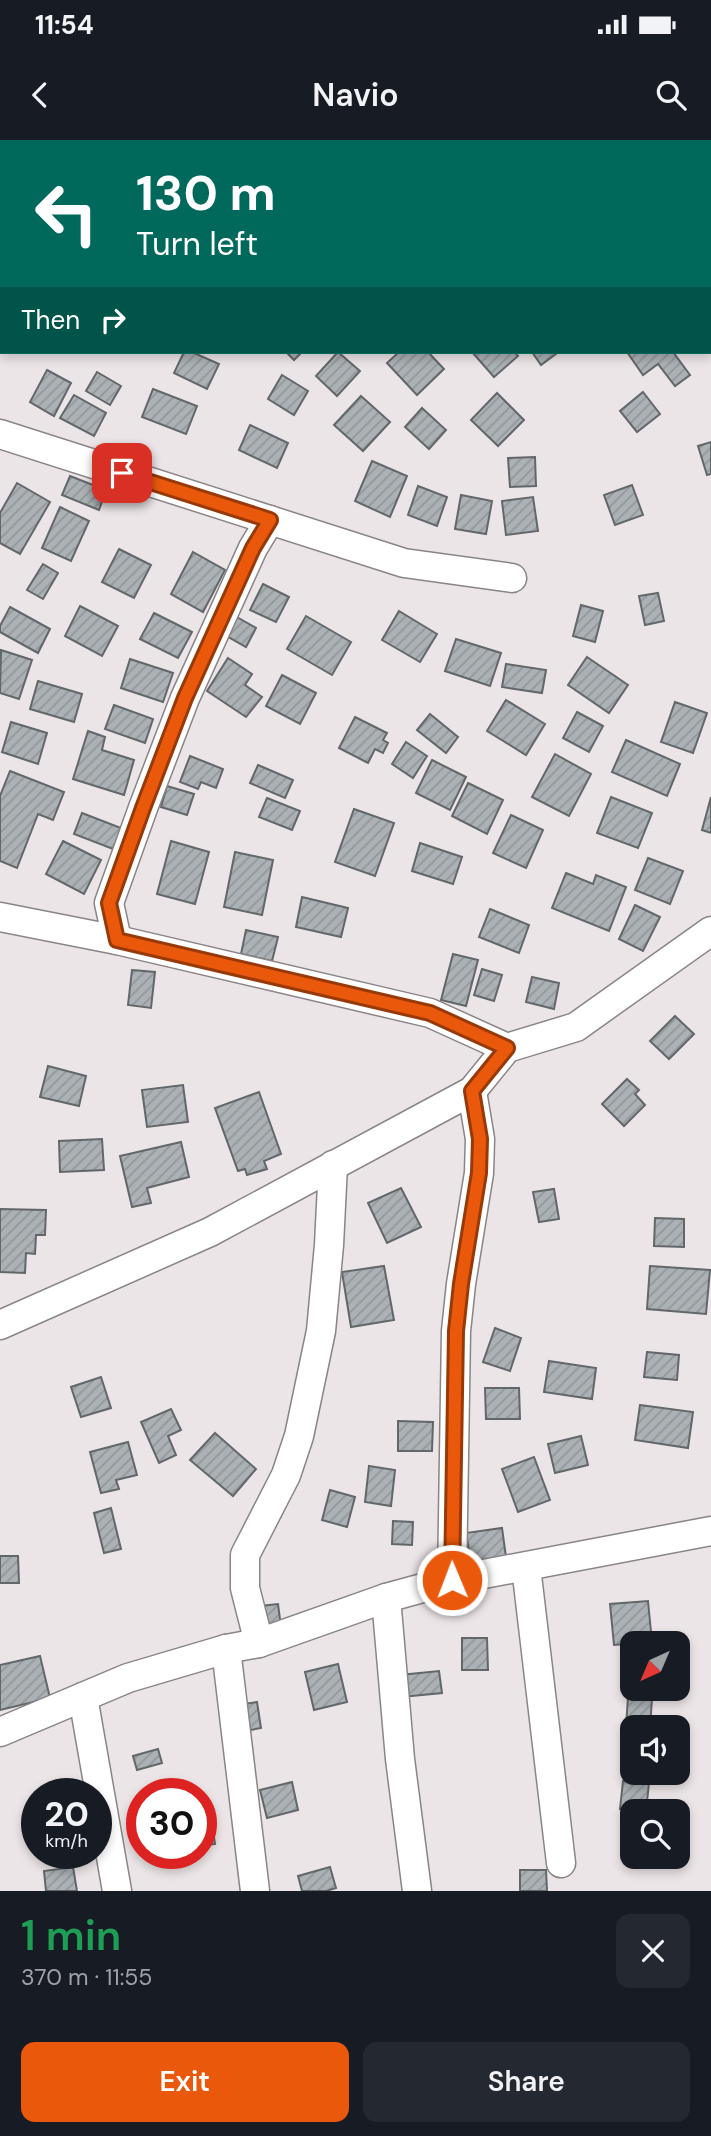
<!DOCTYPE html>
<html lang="en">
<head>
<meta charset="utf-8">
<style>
  :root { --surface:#171b24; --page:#242831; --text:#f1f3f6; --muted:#9ea1a6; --accent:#ea580c }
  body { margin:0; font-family:"DM Sans",sans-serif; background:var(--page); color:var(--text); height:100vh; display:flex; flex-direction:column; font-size:26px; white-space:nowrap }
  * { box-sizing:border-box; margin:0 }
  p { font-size:23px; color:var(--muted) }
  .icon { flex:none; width:38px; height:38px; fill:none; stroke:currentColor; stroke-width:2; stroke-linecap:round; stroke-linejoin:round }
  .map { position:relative; height:1751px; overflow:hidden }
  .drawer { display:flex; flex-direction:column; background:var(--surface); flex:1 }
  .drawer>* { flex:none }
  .top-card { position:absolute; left:0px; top:0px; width:712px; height:214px; box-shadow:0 4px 10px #0003; background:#00695c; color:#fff; overflow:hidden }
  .needle { width:46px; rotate:224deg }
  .fabs { position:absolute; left:620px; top:1491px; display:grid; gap:14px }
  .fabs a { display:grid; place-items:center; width:70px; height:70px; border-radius:14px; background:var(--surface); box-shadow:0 4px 10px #0003; font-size:35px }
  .speed { position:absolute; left:21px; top:1638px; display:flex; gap:14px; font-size:35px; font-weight:700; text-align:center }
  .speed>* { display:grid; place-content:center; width:91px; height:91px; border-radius:50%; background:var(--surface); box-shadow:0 4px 10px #0003; line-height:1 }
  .speed small { font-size:18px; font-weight:400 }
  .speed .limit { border:10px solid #d22; background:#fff; color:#111 }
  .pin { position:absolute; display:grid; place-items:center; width:60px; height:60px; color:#fff; margin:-30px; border-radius:14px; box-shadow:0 4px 10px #0006 }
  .me { position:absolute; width:77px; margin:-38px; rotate:359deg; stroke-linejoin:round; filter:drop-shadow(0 0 5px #0008) }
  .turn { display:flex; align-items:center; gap:24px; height:147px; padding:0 21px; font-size:32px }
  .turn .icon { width:91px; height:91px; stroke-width:2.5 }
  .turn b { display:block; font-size:49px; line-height:60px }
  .then { display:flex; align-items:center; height:66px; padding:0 21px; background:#0003; gap:14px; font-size:26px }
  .round { display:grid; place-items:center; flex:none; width:74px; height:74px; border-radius:14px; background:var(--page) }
  .summary { display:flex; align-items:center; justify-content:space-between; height:119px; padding:0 21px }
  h1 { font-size:42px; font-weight:600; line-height:52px; color:#1e9e55 }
  .primary-button { display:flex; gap:14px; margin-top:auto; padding:14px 21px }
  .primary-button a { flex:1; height:80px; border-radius:14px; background:var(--accent); color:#fff; font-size:28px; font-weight:600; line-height:80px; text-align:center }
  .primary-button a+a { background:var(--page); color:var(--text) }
  .status { display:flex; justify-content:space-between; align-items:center; height:49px; padding:0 35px; background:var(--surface); direction:ltr }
  .status svg { height:19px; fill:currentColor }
  header { display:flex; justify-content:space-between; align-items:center; height:91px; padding:0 21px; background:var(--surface); font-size:32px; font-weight:600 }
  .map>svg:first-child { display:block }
</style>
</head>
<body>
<div class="status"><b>11:54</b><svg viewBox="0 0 49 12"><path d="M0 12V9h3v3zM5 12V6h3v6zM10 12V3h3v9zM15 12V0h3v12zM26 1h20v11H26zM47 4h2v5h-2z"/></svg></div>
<header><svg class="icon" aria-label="back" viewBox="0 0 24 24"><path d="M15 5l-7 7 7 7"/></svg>Navio<svg class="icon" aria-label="search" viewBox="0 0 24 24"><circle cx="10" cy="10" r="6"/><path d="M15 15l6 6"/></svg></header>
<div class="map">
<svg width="711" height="1751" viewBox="0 0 711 1751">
  <defs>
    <pattern id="building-hatch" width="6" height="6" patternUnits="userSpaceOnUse" patternTransform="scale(1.75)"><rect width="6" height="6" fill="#abb1b4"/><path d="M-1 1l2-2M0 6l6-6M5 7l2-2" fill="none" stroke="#92979a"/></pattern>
  </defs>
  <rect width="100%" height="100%" fill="#ece5e7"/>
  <g fill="url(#building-hatch)" stroke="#62676a" stroke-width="2">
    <polygon points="184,212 192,212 219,224 207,249 174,233"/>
    <polygon points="286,212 302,212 294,220"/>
    <polygon points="338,212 360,231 337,256 316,236"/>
    <polygon points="399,212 428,212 444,229 417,255 387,223"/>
    <polygon points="472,212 514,212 518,216 494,237"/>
    <polygon points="532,212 554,212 556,214 541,225"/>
    <polygon points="627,212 673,212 690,235 675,246 658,224 643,235"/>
    <polygon points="47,230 71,243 54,276 30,262"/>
    <polygon points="97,232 121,246 110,265 86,251"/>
    <polygon points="282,235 308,251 294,275 268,259"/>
    <polygon points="153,249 197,266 186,294 142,277"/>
    <polygon points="643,252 660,274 637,292 620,271"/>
    <polygon points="497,253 524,280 498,306 471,280"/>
    <polygon points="74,255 106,273 94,296 60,278"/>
    <polygon points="361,256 390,282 363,311 334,285"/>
    <polygon points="422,268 446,290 429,309 405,287"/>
    <polygon points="250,285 288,303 277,328 239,310"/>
    <polygon points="711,302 711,334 707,335 698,306"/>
    <polygon points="535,317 536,346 510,347 508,318"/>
    <polygon points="372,321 407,336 390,377 355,361"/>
    <polygon points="70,336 106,350 99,370 62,355"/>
    <polygon points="17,343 50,362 20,414 0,403 0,373"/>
    <polygon points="632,345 643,375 615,385 604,355"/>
    <polygon points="418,346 447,357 437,386 408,375"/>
    <polygon points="461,355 492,361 486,394 455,389"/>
    <polygon points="533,357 538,391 506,395 502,361"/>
    <polygon points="60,367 89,381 71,421 42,408"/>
    <polygon points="119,409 151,425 134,458 102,442"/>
    <polygon points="193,412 225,430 203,472 171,454"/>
    <polygon points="43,424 58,433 43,459 27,450"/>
    <polygon points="263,444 289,457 276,482 250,470"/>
    <polygon points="658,453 664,481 645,485 639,456"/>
    <polygon points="581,465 603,471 595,502 573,496"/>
    <polygon points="80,466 118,486 102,516 65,496"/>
    <polygon points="10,467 50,489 38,513 0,492 0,486"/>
    <polygon points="399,471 437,494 420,522 382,500"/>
    <polygon points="154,473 192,492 178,518 140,499"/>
    <polygon points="235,476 256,488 246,507 225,495"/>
    <polygon points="306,476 351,502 332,535 287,509"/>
    <polygon points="456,499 501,513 490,546 445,531"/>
    <polygon points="1,510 32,520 19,559 0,553"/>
    <polygon points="587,517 628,545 609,573 568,545"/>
    <polygon points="228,518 252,534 245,545 262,557 246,577 207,551"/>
    <polygon points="130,519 173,533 163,562 121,548"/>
    <polygon points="506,524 546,530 542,553 502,547"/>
    <polygon points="282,535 316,553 300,584 266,566"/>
    <polygon points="38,541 82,554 74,582 30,569"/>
    <polygon points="506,560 545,584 526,615 487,591"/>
    <polygon points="675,562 707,573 693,613 661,602"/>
    <polygon points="114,565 153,579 145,603 105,589"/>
    <polygon points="577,572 603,586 589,612 563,598"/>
    <polygon points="430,574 458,597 446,613 417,590"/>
    <polygon points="355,577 387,593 383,600 388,603 383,613 375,609 368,623 339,608"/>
    <polygon points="11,582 47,593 38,624 2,612"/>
    <polygon points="88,591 105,597 102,610 134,620 124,655 73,639"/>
    <polygon points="626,600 680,624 667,656 612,632"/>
    <polygon points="406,602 427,616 413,638 392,624"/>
    <polygon points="555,614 591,634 569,676 532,657"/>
    <polygon points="190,616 223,629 216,648 201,642 198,649 180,642"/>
    <polygon points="432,620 466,637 450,670 416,653"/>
    <polygon points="258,625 293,640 285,658 250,643"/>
    <polygon points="10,631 64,652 53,680 38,674 17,728 0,721 0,656"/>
    <polygon points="468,643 503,660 487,694 452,676"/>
    <polygon points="167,646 194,654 187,675 161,667"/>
    <polygon points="611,657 652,673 638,708 597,693"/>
    <polygon points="711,657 711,693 702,690"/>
    <polygon points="267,658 300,671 292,690 259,677"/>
    <polygon points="354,669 394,683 375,736 335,722"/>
    <polygon points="82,673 121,688 113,709 74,694"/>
    <polygon points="511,675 543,690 526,728 493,713"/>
    <polygon points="63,701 101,720 84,754 46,734"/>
    <polygon points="171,701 209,712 195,764 157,754"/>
    <polygon points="420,703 462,717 453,744 412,731"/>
    <polygon points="235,712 273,720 262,775 224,767"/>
    <polygon points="648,718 683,731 670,764 635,750"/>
    <polygon points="566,733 593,744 596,735 626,747 609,791 552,768"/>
    <polygon points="302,757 348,768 341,797 296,787"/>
    <polygon points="635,765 660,777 643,811 619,799"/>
    <polygon points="490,769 529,785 519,813 479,797"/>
    <polygon points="246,790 278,797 272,821 241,814"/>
    <polygon points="453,814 478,820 466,866 441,860"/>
    <polygon points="482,829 502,835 494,861 474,855"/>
    <polygon points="132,830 155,832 151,868 128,865"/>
    <polygon points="532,837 559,843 554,869 526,862"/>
    <polygon points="675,876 694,894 669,919 650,901"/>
    <polygon points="48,926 86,936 79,966 40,957"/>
    <polygon points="627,939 639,950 635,954 645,965 624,986 602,964"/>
    <polygon points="183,945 188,982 147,987 142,950"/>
    <polygon points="259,952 281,1014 264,1021 267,1029 247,1035 245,1029 238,1031 215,968"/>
    <polygon points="102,999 104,1030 60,1032 59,1001"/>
    <polygon points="181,1002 189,1037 147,1048 151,1063 132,1067 120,1016"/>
    <polygon points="401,1048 421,1087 387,1103 368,1063"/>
    <polygon points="554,1049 559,1079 539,1082 533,1052"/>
    <polygon points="0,1069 46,1070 45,1095 36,1095 35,1114 26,1113 25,1133 0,1132"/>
    <polygon points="655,1078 684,1079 684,1107 654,1106"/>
    <polygon points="384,1126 394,1180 351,1187 342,1132"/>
    <polygon points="650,1126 710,1130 706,1174 647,1169"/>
    <polygon points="495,1188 521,1198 510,1231 483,1222"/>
    <polygon points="647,1212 679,1215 677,1240 644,1237"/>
    <polygon points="549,1221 596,1228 592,1259 544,1252"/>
    <polygon points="101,1237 111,1268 81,1277 71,1247"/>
    <polygon points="485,1248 519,1248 520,1279 486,1279"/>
    <polygon points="640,1265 693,1272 688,1308 635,1300"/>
    <polygon points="171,1269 181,1290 168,1296 176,1315 159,1323 141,1282"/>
    <polygon points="398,1281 433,1282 432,1311 398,1311"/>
    <polygon points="215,1293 256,1329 233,1356 190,1320"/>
    <polygon points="581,1296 588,1325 555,1333 548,1304"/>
    <polygon points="128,1302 137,1335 116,1340 119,1349 101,1353 90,1312"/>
    <polygon points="534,1317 550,1360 518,1372 502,1329"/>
    <polygon points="369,1326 395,1330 391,1366 365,1362"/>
    <polygon points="330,1350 355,1357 347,1387 322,1380"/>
    <polygon points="111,1368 121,1409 104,1413 94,1373"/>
    <polygon points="393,1381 413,1382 412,1405 392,1404"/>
    <polygon points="502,1388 506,1417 471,1422 466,1393"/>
    <polygon points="0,1416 18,1416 19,1443 0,1443"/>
    <polygon points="648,1461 652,1502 614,1505 610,1464"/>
    <polygon points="278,1464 281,1487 263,1489 260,1466"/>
    <polygon points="462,1498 487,1498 488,1530 462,1530"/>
    <polygon points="40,1516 50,1558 0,1570 0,1525"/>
    <polygon points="338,1524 347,1562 314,1570 305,1532"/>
    <polygon points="439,1531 442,1553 402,1557 400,1535"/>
    <polygon points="628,1557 652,1559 650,1587 626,1587"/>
    <polygon points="257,1562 261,1588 240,1592 236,1565"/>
    <polygon points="158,1609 162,1623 137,1630 133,1616"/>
    <polygon points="623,1641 649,1643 646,1671 620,1669"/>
    <polygon points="292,1642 298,1670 267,1678 260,1650"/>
    <polygon points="210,1670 215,1704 201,1706 201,1671"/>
    <polygon points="73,1727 77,1751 46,1751 44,1731"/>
    <polygon points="330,1727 336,1748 326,1751 302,1751 298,1736"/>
    <polygon points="520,1730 546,1730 547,1751 520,1751"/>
  </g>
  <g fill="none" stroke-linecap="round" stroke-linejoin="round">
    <defs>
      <g id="minor">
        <polyline points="0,294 404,423 512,438"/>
        <polyline points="0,777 117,800 430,873 507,908 576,887 711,791"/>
        <polyline points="117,800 109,763 143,668 185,558 253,408 270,380"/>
        <polyline points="0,1185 210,1092 472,951 507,908"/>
        <polyline points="526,1427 561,1723"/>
        <polyline points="452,1440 456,1191 461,1144 479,1033 480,999 472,951"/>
        <polyline points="386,1458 400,1619 417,1751"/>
        <polyline points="259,1503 245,1448 245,1415 286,1335 299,1296 321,1191 329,1105 333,1025"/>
        <polyline points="226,1509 255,1751"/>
        <polyline points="83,1557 117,1751"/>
        <polyline points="0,1592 128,1538 226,1509 259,1503 386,1458 452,1440 711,1391"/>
      </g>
    </defs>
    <use href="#minor" stroke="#8a8486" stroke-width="31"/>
    <use href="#minor" stroke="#fff" stroke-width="28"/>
  </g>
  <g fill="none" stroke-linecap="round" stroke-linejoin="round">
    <defs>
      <polyline id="route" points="122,333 270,380 253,408 185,558 143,668 109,763 117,800 430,873 507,908 472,951 480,999 479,1033 461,1144 456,1191 452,1440"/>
    </defs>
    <use href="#route" stroke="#983908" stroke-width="18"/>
    <use href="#route" stroke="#ea580c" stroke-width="12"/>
  </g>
</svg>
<div class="fabs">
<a><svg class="needle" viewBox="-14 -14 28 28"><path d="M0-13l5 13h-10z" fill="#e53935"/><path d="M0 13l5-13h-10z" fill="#9ea1a6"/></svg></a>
<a><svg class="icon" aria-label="sound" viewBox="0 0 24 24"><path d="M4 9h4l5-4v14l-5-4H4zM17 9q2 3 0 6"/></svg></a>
<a><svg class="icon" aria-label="search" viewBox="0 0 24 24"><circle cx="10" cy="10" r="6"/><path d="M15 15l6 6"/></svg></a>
</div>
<div class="speed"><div>20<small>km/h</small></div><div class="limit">30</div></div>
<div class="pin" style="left:122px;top:333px;background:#d93025"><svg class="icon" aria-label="arrive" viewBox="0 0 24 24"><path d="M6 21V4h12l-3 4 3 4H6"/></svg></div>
<svg class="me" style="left:452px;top:1440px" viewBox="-20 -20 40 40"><circle r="17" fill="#ea580c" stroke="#fff" stroke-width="3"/><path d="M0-11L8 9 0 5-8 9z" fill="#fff"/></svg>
<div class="top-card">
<div class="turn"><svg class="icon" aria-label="left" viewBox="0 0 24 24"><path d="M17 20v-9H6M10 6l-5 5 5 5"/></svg><div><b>130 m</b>Turn left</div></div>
<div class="then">Then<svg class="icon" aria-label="right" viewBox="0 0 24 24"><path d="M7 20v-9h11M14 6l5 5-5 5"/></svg></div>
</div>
</div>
<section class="drawer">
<div class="summary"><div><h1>1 min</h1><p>370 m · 11:55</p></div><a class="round"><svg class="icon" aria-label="close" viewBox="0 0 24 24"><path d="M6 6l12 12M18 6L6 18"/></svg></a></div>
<div class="primary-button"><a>Exit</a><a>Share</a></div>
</section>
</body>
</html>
